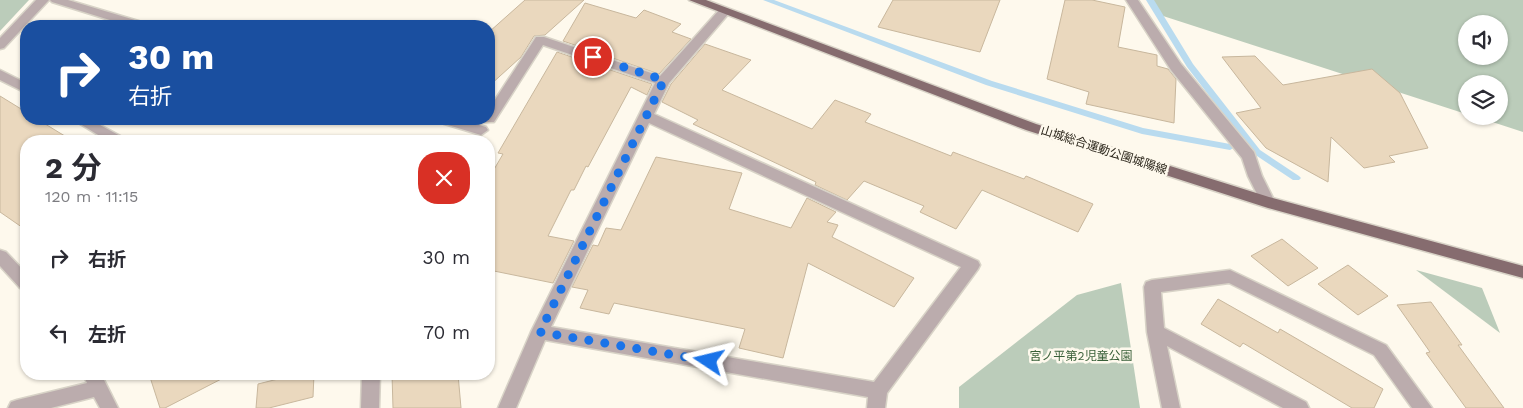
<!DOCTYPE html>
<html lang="ja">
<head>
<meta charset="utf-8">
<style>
  :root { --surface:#fff; --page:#f2f2f3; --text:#2b2b33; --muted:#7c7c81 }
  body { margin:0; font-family:"Work Sans","Noto Sans JP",sans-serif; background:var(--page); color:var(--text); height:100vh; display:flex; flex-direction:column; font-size:19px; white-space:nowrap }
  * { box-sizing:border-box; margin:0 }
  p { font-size:16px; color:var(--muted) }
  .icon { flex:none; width:28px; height:28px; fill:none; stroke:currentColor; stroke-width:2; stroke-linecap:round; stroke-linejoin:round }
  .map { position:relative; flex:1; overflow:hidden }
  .side { position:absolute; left:20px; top:135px; width:475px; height:245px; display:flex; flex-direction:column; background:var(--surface); border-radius:20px; box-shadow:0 1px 4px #0004 }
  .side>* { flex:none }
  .top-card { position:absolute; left:20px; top:20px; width:475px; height:105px; border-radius:20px; box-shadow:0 1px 4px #0004; background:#1a4fa0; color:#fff; overflow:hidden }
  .buttons { position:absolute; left:1458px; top:15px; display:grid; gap:10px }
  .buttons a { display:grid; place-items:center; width:50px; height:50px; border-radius:50%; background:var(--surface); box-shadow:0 1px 4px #0004; font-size:25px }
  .pin { position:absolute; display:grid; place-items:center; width:42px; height:42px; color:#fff; margin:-21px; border:2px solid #fff; border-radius:50%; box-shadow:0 1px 5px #0007 }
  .me { position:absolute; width:55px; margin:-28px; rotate:280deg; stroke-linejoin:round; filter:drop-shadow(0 0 4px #0008) }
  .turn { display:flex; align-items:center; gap:18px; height:105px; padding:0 25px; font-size:22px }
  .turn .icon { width:65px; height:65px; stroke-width:2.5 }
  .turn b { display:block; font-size:35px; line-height:42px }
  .round { display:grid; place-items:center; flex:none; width:52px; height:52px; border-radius:20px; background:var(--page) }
  .headline { display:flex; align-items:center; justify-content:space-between; height:85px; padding:0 25px }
  h1 { font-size:30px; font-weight:700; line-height:38px }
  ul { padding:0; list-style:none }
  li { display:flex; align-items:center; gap:15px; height:75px; padding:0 25px }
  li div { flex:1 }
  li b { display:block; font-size:19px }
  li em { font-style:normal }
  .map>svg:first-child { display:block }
</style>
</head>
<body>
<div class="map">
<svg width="1523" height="408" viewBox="0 0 1523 408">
  <rect width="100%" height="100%" fill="#fef9ed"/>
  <g fill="#bbccba" fill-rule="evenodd">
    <polygon points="0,0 29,0 0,31"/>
    <path d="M1149,0H1523V132L1474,116H1499V84H1466V114L1160,15ZM1466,24H1499V56H1466Z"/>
    <polygon points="1416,270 1482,288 1500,333"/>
    <polygon points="1121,283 1140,408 959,408 959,387 1077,295"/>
  </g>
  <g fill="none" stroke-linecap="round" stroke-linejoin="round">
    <g fill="#b9dbef" fill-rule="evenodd">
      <polygon points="763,0 774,0 992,81 1143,128 1230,144 1235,147 1230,150 1142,134 986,85"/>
      <polygon points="1146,0 1154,0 1193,64 1260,150 1299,176 1301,178 1299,180 1293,180 1254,154 1187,67"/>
    </g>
  </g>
  <g fill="#ead8be" stroke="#c8b79d">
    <polygon points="525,0 584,0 545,35 534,36 521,57 489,86 489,32"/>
    <polygon points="893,0 1000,0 980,52 878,27"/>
    <polygon points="1065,0 1092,0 1125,7 1118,47 1157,55 1157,66 1168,69 1176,79 1174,123 1086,104 1089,92 1047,79"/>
    <polygon points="585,3 636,18 644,10 681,24 672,32 691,39 659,74 563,41"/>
    <polygon points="705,44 751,60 722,90 812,129 835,100 871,114 865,122 951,156 953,152 1024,179 1026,176 1093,204 1078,232 982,190 956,229 920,212 924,206 864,181 847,200 815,185 816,182 693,124 698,120 662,102 671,84"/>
    <polygon points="557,52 652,84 647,95 631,87 588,167 586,166 574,190 571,190 548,236 574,241 553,283 489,270 489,178 503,154 498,153"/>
    <polygon points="1255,56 1283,85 1372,69 1400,93 1428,148 1389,156 1395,162 1364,168 1331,137 1328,182 1266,148 1236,113 1261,108 1222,57"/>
    <polygon points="0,96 26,112 26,119 37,119 73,141 26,141 26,230 0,212"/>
    <polygon points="656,157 742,173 729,209 791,228 807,198 836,212 827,222 838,225 832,237 914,278 894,307 808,263 783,358 739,348 745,329 614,303 609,314 580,308 588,290 572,287 593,245 598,246 606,228 621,230"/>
    <polygon points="1282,239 1318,268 1288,286 1251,256"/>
    <polygon points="1348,265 1388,296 1358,315 1318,284"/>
    <polygon points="1218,299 1278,333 1280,329 1383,389 1374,408 1352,408 1243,343 1240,347 1201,324"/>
    <polygon points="1431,302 1462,345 1458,345 1504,408 1466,408 1426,353 1430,352 1397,305"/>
    <polygon points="149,374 231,374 165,408 160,408"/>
    <polygon points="298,374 314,374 313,397 269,408 256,408 258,384"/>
    <polygon points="392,374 458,374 461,408 393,408"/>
  </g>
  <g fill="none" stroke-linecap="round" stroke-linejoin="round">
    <defs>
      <g id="minor">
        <polygon points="36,0 49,0 4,48 0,49 0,38"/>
        <polygon points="50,0 68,0 145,23 147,26 129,26 52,2"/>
        <polygon points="1126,0 1138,0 1181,64 1254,152 1262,176 1275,202 1273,206 1263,206 1248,176 1242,158 1171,70"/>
        <path d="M724,8L730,12L669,83L654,114L978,261L980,265L978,269L887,393L885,408H867L868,397L545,340L516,408H498L531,332L655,83L543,45L494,122H484L482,119H489V109L536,37H544L660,76L720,9ZM649,123L961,267L874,382L551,327Z"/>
        <polygon points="0,70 26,83 26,93 0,80"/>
        <polygon points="72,119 89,119 124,138 126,141 108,141"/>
        <polygon points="436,119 458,119 486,127 488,130 481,135 438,122"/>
        <polygon points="0,250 6,252 26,273 26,289 20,288 0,266"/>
        <polygon points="1230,270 1386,345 1432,408 1412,408 1374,355 1229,283 1161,292 1164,328 1306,402 1309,408 1283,408 1167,346 1180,408 1162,408 1147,332 1144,287 1146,282 1152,280"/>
        <polygon points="83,374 101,374 118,408 100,408 94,397 51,408 8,408 11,402 17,400 87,383"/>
        <polygon points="362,374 380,374 379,408 361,408"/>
      </g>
      <polygon id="major" points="689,0 706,0 1036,124 1269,197 1523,266 1523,278 1268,208 1026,130"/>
    </defs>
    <use href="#minor" stroke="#d8d3c7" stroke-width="3"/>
    <use href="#major" stroke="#d8d3c7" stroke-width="3"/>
    <use href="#minor" fill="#bbacad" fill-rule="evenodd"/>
    <use href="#major" fill="#866c6f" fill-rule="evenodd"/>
  </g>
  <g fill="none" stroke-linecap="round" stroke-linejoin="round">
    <polyline stroke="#1a73e8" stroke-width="9" stroke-dasharray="0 16.2" points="593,57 664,80 540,332 709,361"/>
  </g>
  <g text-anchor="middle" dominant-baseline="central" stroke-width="5" stroke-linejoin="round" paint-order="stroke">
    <g font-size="12" fill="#2b261b" stroke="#fef9ed">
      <text transform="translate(1104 150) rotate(18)">山城総合運動公園城陽線</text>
    </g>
    <g font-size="12" fill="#385f38" stroke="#fef9ed">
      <text x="1081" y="356">宮ノ平第2児童公園</text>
    </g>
  </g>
</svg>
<div class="buttons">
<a><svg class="icon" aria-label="sound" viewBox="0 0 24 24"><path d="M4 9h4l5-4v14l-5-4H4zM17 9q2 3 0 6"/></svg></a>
<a><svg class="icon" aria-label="layers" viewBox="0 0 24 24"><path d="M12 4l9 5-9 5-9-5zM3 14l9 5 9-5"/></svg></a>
</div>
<div class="pin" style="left:593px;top:57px;background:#d93025"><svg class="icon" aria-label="arrive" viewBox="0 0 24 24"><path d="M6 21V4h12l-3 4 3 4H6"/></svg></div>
<svg class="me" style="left:709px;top:361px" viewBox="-20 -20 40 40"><path d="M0-17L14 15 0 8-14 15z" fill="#1a73e8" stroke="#fff" stroke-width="4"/></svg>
<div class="top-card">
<div class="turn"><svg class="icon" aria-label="right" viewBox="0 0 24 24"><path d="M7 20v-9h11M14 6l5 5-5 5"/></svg><div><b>30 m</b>右折</div></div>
</div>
<section class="side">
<div class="headline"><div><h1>2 分</h1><p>120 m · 11:15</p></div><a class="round" style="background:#d93025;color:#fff"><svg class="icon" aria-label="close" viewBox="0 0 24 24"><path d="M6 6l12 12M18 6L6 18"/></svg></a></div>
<ul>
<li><svg class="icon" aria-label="right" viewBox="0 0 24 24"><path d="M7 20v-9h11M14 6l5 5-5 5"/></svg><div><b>右折</b></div><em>30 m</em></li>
<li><svg class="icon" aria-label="left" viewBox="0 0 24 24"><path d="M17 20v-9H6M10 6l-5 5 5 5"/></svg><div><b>左折</b></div><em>70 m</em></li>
</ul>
</section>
</div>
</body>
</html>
